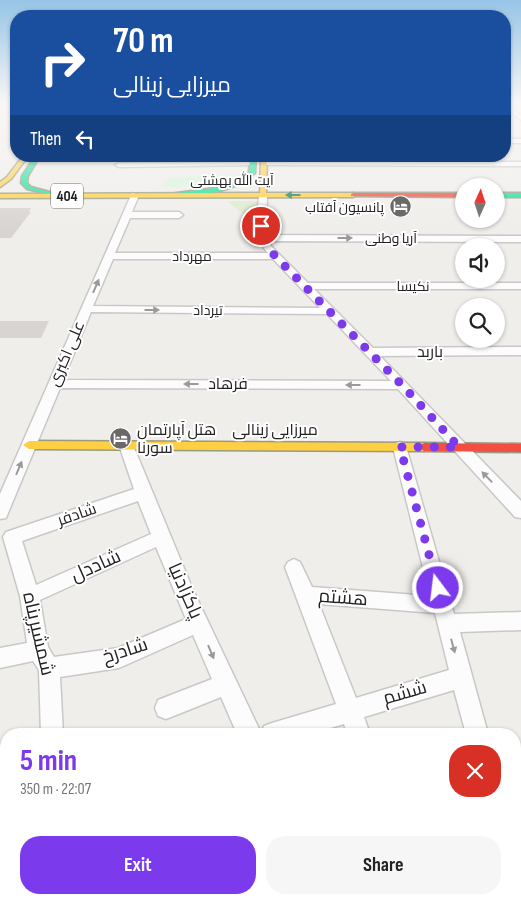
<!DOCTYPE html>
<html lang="en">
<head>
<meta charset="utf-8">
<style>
  :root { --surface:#fff; --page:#f6f6f6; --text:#222; --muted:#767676; --accent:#7c3aed }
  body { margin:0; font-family:"Sofia Sans Condensed",Cairo,sans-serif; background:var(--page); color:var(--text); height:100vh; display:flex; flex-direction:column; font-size:19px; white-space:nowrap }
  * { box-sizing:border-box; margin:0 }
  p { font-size:16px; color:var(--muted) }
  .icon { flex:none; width:28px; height:28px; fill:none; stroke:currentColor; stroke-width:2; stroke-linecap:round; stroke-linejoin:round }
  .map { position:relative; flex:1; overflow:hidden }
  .sheet { position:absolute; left:0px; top:728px; width:521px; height:176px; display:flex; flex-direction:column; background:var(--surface); border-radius:20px 20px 0 0; box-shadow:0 1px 4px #0004 }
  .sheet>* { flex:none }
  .banner { position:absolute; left:10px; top:10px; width:501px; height:152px; border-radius:20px; box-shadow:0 1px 4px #0004; background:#1a4fa0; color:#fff; overflow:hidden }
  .needle { width:32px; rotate:3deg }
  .buttons { position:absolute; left:455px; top:178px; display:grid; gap:10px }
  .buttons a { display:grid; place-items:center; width:50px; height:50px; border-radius:50%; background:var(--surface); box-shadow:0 1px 4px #0004; font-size:25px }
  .pin { position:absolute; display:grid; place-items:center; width:42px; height:42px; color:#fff; margin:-21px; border:2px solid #fff; border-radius:50%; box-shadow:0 1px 5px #0007 }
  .me { position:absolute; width:55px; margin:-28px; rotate:345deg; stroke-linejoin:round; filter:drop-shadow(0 0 4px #0008) }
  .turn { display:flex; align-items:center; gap:18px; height:105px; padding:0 20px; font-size:22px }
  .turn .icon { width:65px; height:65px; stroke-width:2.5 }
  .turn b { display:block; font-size:35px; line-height:42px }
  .then { display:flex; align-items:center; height:48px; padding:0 20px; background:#0003; gap:10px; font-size:19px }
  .round { display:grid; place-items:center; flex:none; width:52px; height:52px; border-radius:20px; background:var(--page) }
  .headline { display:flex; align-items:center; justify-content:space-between; height:85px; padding:0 20px }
  h1 { font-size:30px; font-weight:700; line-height:38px; color:var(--accent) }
  .primary-button { display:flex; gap:10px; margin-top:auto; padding:10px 20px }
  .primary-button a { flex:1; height:58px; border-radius:20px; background:var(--accent); color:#fff; font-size:20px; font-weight:700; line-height:58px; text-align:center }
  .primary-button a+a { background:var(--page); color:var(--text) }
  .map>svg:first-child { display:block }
</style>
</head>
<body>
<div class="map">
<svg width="521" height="903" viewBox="0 0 521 903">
  <rect width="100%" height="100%" fill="#f0eeeb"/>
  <polygon fill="#ddeccb" points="227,201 259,201 257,222 254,223"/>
  <path fill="#daf5da" d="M237,175L241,176C217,187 188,187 162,187L170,177Z"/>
  <g fill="#d7d4d2">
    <polygon points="0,208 31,208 29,212 31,212 11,238 0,238"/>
    <polygon points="0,321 49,321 41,338 0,338"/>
  </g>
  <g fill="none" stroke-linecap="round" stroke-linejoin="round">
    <defs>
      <g id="street">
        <polygon points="505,105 509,105 521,115 521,120 505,107"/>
        <rect x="505" y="139" width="16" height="4"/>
        <polygon points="253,162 255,163 255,165 119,167 115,165 119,163"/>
        <polygon points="263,162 521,162 521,166 261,165 261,163"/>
        <path d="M132,193L139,195L132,212H179L183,215L179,218H130L115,253H268C252,237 258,216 259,195L263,193L267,195L266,235L521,236V242L269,241L271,246L308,283H521V289H314L373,348L521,347V355L380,356L521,501V518L515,517L398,389L60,388L8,513L6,518L0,519V494ZM113,259H273L320,308L93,306ZM91,312L327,314L391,381L63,380Z"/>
        <path d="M126,440L131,441L133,445L193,590L261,733L264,726L272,723L336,704L285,567L288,562L294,559L300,562L312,587L430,596L393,447L395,443L400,442L405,443L454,614L521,612V630L460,632L488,734H466L454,690L364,717L370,734H347L344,724L310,734H237L221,697L166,719L158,716L155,708L158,700L212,679L193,635L119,668L60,677L63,734H41L39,670L33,661L0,668V648L27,643L20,596L3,537L6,532L134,489L119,445L121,441ZM138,501L151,534L36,585L22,541ZM156,547L186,619L118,648L54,657L48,647L40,600ZM319,604L435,613L449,670L356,698Z"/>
        <polygon points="515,864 521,866 521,903 509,903 507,898 515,898"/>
        <polygon points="24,898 51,898 52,903 24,903"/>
        <polygon points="97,898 157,898 159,901 158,903 94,903"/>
      </g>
      <g id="fast">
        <polygon points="35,156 40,156 28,176 27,183 31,187 61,195 61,197 27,189 21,183 22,176"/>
        <path d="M250,156H256L255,173C232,196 195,194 165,197L162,195L222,187L242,179L249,172Z"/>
        <rect x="496" y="193" width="25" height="4"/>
      </g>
      <g id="slow">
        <polygon points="23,156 28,156 11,179 0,187 0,182 7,177"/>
        <polygon points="261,156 267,156 266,193 353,193 356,195 353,197 0,198 0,194 260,193"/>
        <polygon points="29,441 424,443 430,447 424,451 29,449 23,445"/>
      </g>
      <g id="jam">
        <polygon points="353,193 464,193 464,197 351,196 351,194"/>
        <polygon points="424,443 521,444 521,452 424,451 418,447"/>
      </g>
    </defs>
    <use href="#street" stroke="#c9c8c7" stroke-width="3"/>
    <use href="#fast" stroke="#999a82" stroke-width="3"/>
    <use href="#slow" stroke="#999a82" stroke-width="3"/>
    <use href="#jam" stroke="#999a82" stroke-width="3"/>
    <use href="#street" fill="#fdfcfc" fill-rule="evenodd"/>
    <use href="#fast" fill="#16e098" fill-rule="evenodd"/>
    <use href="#slow" fill="#ffcf43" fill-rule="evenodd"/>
    <use href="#jam" fill="#f24e42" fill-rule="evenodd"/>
  </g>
  <defs><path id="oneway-solid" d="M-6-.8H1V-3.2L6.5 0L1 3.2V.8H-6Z" transform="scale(1.25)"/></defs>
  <use fill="#1c815d" href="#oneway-solid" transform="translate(293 195) rotate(180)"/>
  <g fill="#9a9a9a">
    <use href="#oneway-solid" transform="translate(345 238)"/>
    <use href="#oneway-solid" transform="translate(96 286) rotate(-67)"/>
    <use href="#oneway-solid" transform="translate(152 310)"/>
    <use href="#oneway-solid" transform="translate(191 384) rotate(-180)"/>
    <use href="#oneway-solid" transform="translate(353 385) rotate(-180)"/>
    <use href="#oneway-solid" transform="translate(19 468) rotate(-67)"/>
    <use href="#oneway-solid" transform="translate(487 477) rotate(-134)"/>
    <use href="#oneway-solid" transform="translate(453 646) rotate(75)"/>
    <use href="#oneway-solid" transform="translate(211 652) rotate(67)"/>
  </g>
  <linearGradient id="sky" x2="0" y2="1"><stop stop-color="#97c4e6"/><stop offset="0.45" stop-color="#f8f7f6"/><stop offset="1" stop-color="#f8f7f6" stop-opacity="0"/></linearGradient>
  <rect width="521" height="231" fill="url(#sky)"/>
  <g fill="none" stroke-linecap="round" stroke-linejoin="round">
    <polyline stroke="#7c3aed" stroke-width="9" stroke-dasharray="0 16.2" points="261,226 264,242 275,256 402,385 459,447 400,447 438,588"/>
  </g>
  <defs>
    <symbol id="hotel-disc" viewBox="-11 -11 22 22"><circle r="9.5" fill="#6a6968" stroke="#fff"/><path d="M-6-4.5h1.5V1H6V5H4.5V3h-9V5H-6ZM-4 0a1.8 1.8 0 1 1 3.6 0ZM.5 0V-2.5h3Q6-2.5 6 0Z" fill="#fff"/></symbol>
  </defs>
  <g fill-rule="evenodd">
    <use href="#hotel-disc" x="388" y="194" width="25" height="25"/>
    <use href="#hotel-disc" x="108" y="426" width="25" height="25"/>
  </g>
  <g text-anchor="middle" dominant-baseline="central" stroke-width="4" stroke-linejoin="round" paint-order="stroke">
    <g font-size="14" fill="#222" stroke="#fff">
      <text x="232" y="180">آیت الله بهشتی</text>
      <text x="391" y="238">آریا وطنی</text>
      <text x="192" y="256">مهرداد</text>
      <text x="413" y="286">نکیسا</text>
      <text x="208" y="310">تیرداد</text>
    </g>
    <g font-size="14" fill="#222" stroke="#fff" text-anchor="end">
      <text x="384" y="207">پانسیون آفتاب</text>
    </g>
    <rect fill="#fff" stroke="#646464" stroke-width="1" x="51" y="183.5" width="32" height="25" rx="4"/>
    <g font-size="15" font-weight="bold" fill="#222">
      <text x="67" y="196">404</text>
    </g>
    <g font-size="16" fill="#222" stroke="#fff">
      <text x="430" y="352">باربد</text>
      <text transform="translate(67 354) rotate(-67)">علی‌ اکبری</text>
      <text x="228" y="384">فرهاد</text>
      <text x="275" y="430">میرزایی زینالی</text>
      <text transform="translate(77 515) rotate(-19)">شادفر</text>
    </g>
    <g font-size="16" fill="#222" stroke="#fff" text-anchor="start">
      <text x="137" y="430">هتل آپارتمان<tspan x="137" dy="18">سورنا</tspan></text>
    </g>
    <g font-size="19" fill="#222" stroke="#fff">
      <text transform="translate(96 566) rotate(-24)">شاددل</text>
      <text transform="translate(185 591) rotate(66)">پاکزادنیا</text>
      <text transform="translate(343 598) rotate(4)">هشتم</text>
      <text transform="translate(38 634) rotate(77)">شمشیرپناه</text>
      <text transform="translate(125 651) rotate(-18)">شادرخ</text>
      <text transform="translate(405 693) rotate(-16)">ششم</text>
    </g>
  </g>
</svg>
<div class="buttons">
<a><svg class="needle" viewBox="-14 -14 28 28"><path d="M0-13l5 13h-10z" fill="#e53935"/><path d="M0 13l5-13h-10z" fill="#767676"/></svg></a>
<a><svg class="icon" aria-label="sound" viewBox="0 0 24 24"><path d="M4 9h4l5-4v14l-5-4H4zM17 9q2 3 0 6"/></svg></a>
<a><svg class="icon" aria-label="search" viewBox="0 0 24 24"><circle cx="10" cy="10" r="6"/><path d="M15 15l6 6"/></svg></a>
</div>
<div class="pin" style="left:261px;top:226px;background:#d93025"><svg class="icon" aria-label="arrive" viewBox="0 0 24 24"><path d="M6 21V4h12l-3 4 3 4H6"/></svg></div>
<svg class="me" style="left:438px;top:588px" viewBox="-20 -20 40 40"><circle r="17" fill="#7c3aed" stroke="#fff" stroke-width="3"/><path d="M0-11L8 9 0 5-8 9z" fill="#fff"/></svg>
<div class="banner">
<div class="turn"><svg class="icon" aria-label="right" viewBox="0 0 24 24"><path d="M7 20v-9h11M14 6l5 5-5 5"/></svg><div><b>70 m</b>میرزایی زینالی</div></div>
<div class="then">Then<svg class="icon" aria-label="left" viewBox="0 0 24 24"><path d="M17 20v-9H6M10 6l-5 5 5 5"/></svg></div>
</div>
<section class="sheet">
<div class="headline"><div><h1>5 min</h1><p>350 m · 22:07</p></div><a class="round" style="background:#d93025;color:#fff"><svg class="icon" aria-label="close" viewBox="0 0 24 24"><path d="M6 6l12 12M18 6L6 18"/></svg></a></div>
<div class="primary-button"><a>Exit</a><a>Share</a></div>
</section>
</div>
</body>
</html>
